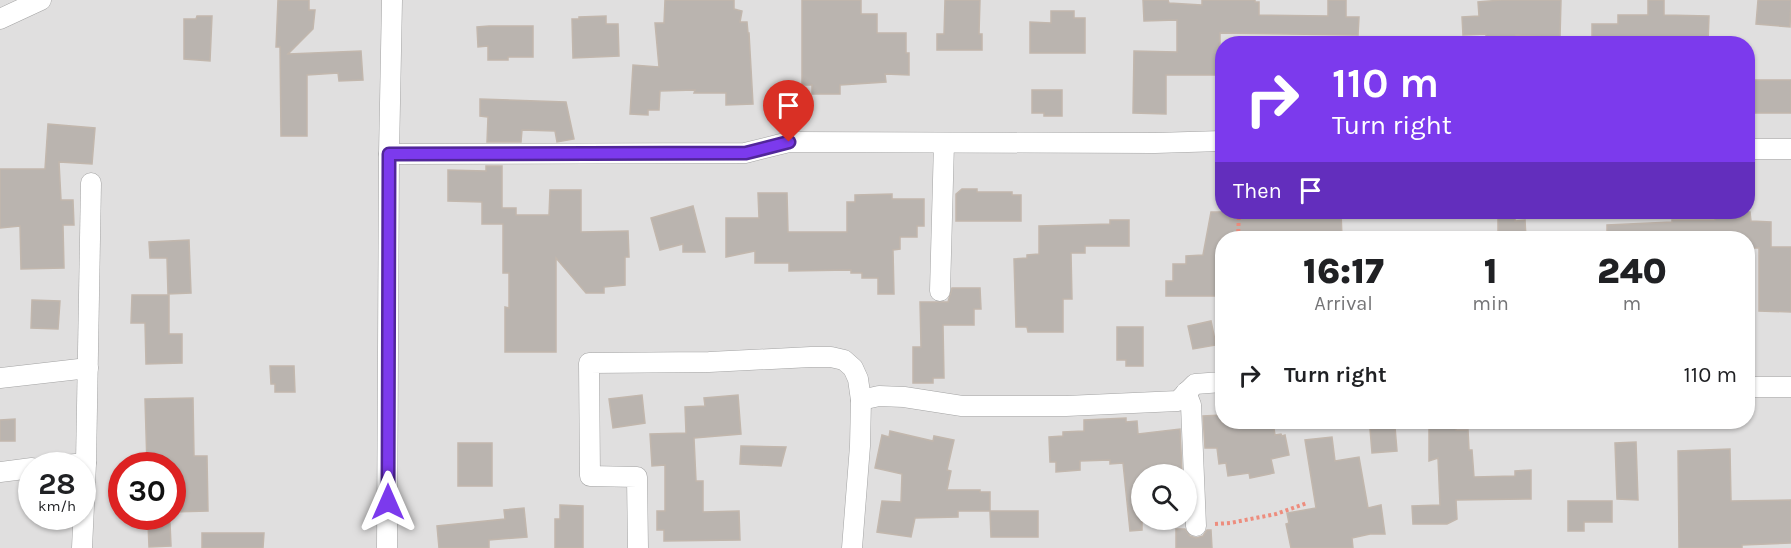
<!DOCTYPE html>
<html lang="en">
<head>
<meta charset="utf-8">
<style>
  :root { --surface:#fff; --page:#f2f2f2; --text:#202124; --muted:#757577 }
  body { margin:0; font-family:Karla,sans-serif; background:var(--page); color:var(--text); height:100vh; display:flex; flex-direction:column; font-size:22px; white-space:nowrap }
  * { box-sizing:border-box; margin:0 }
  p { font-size:20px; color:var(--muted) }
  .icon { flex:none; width:33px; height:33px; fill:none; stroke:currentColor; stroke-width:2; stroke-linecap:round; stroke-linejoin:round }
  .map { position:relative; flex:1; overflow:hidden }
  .panel { position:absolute; left:1215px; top:231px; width:540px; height:198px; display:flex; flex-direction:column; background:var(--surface); border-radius:24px; box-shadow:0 2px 4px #0004 }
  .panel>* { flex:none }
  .hud { position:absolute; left:1215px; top:36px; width:540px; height:183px; border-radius:24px; box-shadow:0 2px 4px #0004; background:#7c3aed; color:#fff; overflow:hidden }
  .tools { position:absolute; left:1131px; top:464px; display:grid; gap:12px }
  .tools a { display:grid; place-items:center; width:66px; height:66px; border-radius:50%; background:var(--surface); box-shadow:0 2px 4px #0004; font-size:30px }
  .speed { position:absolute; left:18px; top:452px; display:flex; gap:12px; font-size:30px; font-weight:700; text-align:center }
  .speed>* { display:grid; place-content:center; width:78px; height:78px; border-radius:50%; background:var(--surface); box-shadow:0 2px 4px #0004; line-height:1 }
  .speed small { font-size:15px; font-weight:400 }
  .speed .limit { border:9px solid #d22; background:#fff; color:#111 }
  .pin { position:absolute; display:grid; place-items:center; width:51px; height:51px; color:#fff; margin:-62px -26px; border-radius:50% 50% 50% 0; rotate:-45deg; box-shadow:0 0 6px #0007 }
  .pin .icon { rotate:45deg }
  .me { position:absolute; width:66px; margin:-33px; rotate:0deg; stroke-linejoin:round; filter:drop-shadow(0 0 4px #0008) }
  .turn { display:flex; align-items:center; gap:21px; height:126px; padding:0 18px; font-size:27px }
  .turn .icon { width:78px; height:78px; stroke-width:2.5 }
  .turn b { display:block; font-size:42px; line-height:51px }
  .then { display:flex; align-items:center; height:57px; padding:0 18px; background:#0003; gap:12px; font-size:22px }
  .eta { display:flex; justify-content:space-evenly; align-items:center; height:102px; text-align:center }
  .eta b { font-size:36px; font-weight:800; line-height:42px }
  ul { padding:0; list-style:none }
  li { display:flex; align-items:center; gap:18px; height:84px; padding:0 18px }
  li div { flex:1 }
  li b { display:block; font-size:22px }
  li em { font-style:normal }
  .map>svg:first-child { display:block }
</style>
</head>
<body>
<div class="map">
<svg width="1791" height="548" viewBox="0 0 1791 548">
  <rect width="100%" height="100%" fill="#f1efea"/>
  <path fill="#e0dfdf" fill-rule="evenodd" d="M0,0H1791V548H0ZM1222,44H1748V212H1222ZM1222,238H1748V422H1222ZM32,465H82V516H32ZM122,465H172V516H122ZM1142,474H1186V519H1142Z"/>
  <g fill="#bab4af" stroke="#c2b7ad" stroke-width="1.5">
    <polygon points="278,0 309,0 309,10 315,10 313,29 288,54 361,51 363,80 339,81 338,73 307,75 307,136 281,136 280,47 276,47"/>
    <polygon points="665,0 734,0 734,9 742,11 740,22 747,22 748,33 749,33 753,104 726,105 726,93 694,93 695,90 660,91 659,110 648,110 648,115 630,114 633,65 659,67 655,23 664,23"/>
    <polygon points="802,0 861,0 861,14 877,14 877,33 906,33 906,53 909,53 909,75 885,74 886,82 840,85 840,94 812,94 812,85 802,85"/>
    <polygon points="945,0 980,0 979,34 982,34 982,50 937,50 937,34 944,34"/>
    <polygon points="1143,0 1168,0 1169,3 1202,5 1202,0 1255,0 1255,2 1259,2 1259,15 1328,16 1328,0 1346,0 1346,17 1359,17 1358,35 1220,33 1220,75 1166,75 1166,114 1133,113 1134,51 1177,52 1177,20 1144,21"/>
    <polygon points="1501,0 1561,0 1560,38 1516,35 1517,42 1492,43 1491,37 1486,37 1486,34 1463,35 1462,17 1479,16 1478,2"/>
    <polygon points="1648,0 1664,0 1664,15 1709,16 1708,42 1707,44 1592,44 1592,24 1618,24 1618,15 1648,15"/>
    <polygon points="1758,0 1791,0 1790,27 1756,24"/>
    <polygon points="1051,11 1074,11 1074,18 1085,18 1085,53 1030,53 1030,22 1051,23"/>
    <polygon points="197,16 212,16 210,61 184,59 184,19 196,19"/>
    <polygon points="606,16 606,24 618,24 619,56 573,58 572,19 579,19 579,17"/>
    <polygon points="489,26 533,26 533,57 508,57 508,60 488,60 488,46 478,47 477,27"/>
    <rect x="1752" y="80" width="39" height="33"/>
    <polygon points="1032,90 1062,90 1062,116 1044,116 1044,113 1032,113"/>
    <polygon points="480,99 566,102 574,139 557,142 555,131 522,130 521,142 487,142 488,117 480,116"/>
    <polygon points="48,124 95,128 92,164 59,162 61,200 73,200 74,225 63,225 64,268 21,269 20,226 0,228 0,169 45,169"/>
    <polygon points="486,166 502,166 502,208 516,208 516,215 549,215 550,190 581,190 581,232 628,231 629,257 625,257 625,285 604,287 604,293 586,293 556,258 556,352 505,352 505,307 509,308 509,273 503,273 503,224 482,224 482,202 448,201 448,170 486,171"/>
    <polygon points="962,189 977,189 977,192 1012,192 1012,195 1021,195 1021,221 956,221 956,194"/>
    <polygon points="758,193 787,193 788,232 847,232 847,202 855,202 855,195 892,194 892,199 924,199 924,226 917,226 917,237 900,237 900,249 893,250 894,294 878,294 878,278 862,278 862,273 851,273 851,270 789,271 789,263 755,263 755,251 726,257 726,218 759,218"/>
    <polygon points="693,206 705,252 683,252 683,244 660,250 651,218"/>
    <polygon points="1211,212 1236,212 1236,213 1303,218 1303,212 1341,212 1342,238 1317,238 1317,236 1275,238 1235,235 1234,238 1222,238 1222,296 1166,296 1166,281 1173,281 1173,264 1186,264 1186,256 1203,255"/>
    <polygon points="1715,212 1750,212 1751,221 1771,222 1771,247 1791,247 1791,312 1759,311 1759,248 1748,248 1748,238 1607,238 1607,225 1672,222 1672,220 1715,220"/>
    <polygon points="1498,217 1515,217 1515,221 1525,220 1526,238 1498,238"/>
    <polygon points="1110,220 1129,220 1129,246 1085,246 1085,253 1071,253 1072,299 1063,299 1063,332 1028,332 1027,327 1016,327 1014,259 1027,258 1027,255 1039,254 1039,226 1110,224"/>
    <polygon points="189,240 191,293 168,294 167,258 150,258 149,242"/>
    <polygon points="952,288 980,288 981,309 974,309 974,325 943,325 944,378 933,378 933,383 913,383 913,347 921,347 920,302 948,302"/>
    <polygon points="132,295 169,295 169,334 182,334 182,363 146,364 145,323 131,323"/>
    <polygon points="32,300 60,301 58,329 31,328"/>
    <polygon points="1211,321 1216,345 1193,349 1188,326"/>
    <polygon points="1117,327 1143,327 1143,366 1126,366 1126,360 1117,360"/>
    <polygon points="270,366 294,366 295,392 275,392 275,384 271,384"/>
    <polygon points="642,395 645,423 613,428 609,399"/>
    <polygon points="738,395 741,434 694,438 696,481 703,481 703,512 739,511 740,540 664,541 664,530 657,530 657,511 665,511 665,465 652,466 650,434 686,433 685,407 705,406 704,398"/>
    <polygon points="193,398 194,456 207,456 208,511 172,512 172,465 147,465 145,399"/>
    <polygon points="1222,415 1222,422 1273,422 1275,435 1281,434 1282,436 1285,435 1289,455 1271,459 1274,473 1250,478 1249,473 1228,476 1226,463 1219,464 1217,448 1205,448 1203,416"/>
    <polygon points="1126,418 1126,422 1137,421 1138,434 1180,429 1182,472 1142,474 1142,530 1130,531 1123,463 1110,464 1110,460 1080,461 1080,470 1056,472 1056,462 1050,462 1049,437 1063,436 1063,432 1084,431 1084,420"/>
    <polygon points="15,419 15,441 0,441 0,420"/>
    <polygon points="1429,422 1455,422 1456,430 1468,430 1469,450 1472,450 1474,477 1515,476 1515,471 1531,470 1531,499 1456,500 1457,519 1447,524 1413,524 1412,506 1440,505 1438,458 1429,461"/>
    <polygon points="1395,427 1397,451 1372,453 1370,429"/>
    <polygon points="890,431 933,441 934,436 954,440 947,470 951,471 947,490 980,490 980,492 990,492 990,511 958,511 958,517 915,518 911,537 877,532 882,501 901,502 902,474 875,468 882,435 889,437"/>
    <polygon points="1332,437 1335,461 1359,457 1368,508 1381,505 1385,534 1370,534 1352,538 1353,548 1291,548 1286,524 1289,523 1287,513 1316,508 1305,440"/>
    <polygon points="1636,442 1638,500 1617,499 1615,443"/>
    <rect x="458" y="443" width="34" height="43"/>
    <polygon points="741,446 786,447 781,466 740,464"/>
    <polygon points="1730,449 1731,501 1791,500 1791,543 1742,545 1742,548 1679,548 1678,451"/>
    <polygon points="1568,501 1612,501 1612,522 1584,522 1584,531 1568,531"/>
    <polygon points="560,505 583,506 583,548 555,548 555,519 560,519"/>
    <polygon points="524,508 527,537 489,540 489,548 439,548 437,526 505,519 504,510"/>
    <polygon points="990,511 1038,511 1038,537 991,537"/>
    <polygon points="148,523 170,523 171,546 149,547"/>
    <polygon points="1176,529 1185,529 1190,536 1196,538 1203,536 1207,530 1211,530 1212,548 1176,548"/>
    <polygon points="202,533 264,533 263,548 202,548"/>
  </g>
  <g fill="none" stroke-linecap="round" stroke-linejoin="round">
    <defs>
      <g id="street">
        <polyline points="0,19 41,0"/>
        <polyline points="1748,149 1791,149"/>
        <polyline points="389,154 745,153 789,142 1155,143 1222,141"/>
        <polyline points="940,291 944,143"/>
        <polyline points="0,378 88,368"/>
        <polyline points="1748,387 1791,387"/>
        <polyline points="1186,392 1191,405 1196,526"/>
        <polyline points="861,400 879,396 904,397 962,406 1066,406 1178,401 1195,384 1222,382"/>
        <polyline points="86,463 91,183"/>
        <polyline points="65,465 86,463 82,548"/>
        <polyline points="0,472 32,468"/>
        <polyline points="387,548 389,154 392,0"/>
        <polyline points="638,548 637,477 590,476 589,363 709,362 811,357 831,357 844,360 853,368 858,379 861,400 860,446 852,548"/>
      </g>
    </defs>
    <use href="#street" stroke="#a3a3a3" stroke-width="21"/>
    <g stroke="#ed8d7e" stroke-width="4" stroke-dasharray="3 3" stroke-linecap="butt">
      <polyline points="1238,238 1239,212"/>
      <polyline points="1215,524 1230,523 1276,514 1307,503"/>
    </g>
    <use href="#street" stroke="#fff" stroke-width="20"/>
  </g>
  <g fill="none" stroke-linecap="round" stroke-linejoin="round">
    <defs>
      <polyline id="route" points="388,502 389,154 746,153 789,142"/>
    </defs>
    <use href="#route" stroke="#51269a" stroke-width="15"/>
    <use href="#route" stroke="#7c3aed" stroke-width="10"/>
  </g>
</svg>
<div class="tools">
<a><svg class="icon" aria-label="search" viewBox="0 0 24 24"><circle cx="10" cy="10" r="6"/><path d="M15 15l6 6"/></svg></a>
</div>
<div class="speed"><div>28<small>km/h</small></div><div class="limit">30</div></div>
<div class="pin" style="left:789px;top:142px;background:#d93025"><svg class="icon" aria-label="arrive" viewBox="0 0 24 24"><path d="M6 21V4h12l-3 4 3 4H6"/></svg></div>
<svg class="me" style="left:388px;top:502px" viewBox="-20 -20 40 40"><path d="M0-17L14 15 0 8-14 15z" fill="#7c3aed" stroke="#fff" stroke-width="4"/></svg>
<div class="hud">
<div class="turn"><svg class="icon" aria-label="right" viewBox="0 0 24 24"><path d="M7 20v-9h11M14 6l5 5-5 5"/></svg><div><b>110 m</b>Turn right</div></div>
<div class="then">Then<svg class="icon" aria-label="arrive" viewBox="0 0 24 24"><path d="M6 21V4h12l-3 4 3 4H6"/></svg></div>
</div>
<section class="panel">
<div class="eta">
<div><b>16:17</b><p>Arrival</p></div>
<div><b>1</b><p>min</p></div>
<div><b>240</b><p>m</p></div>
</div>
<ul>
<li><svg class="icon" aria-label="right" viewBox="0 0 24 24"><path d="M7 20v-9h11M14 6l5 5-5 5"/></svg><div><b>Turn right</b></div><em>110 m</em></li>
</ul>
</section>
</div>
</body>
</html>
